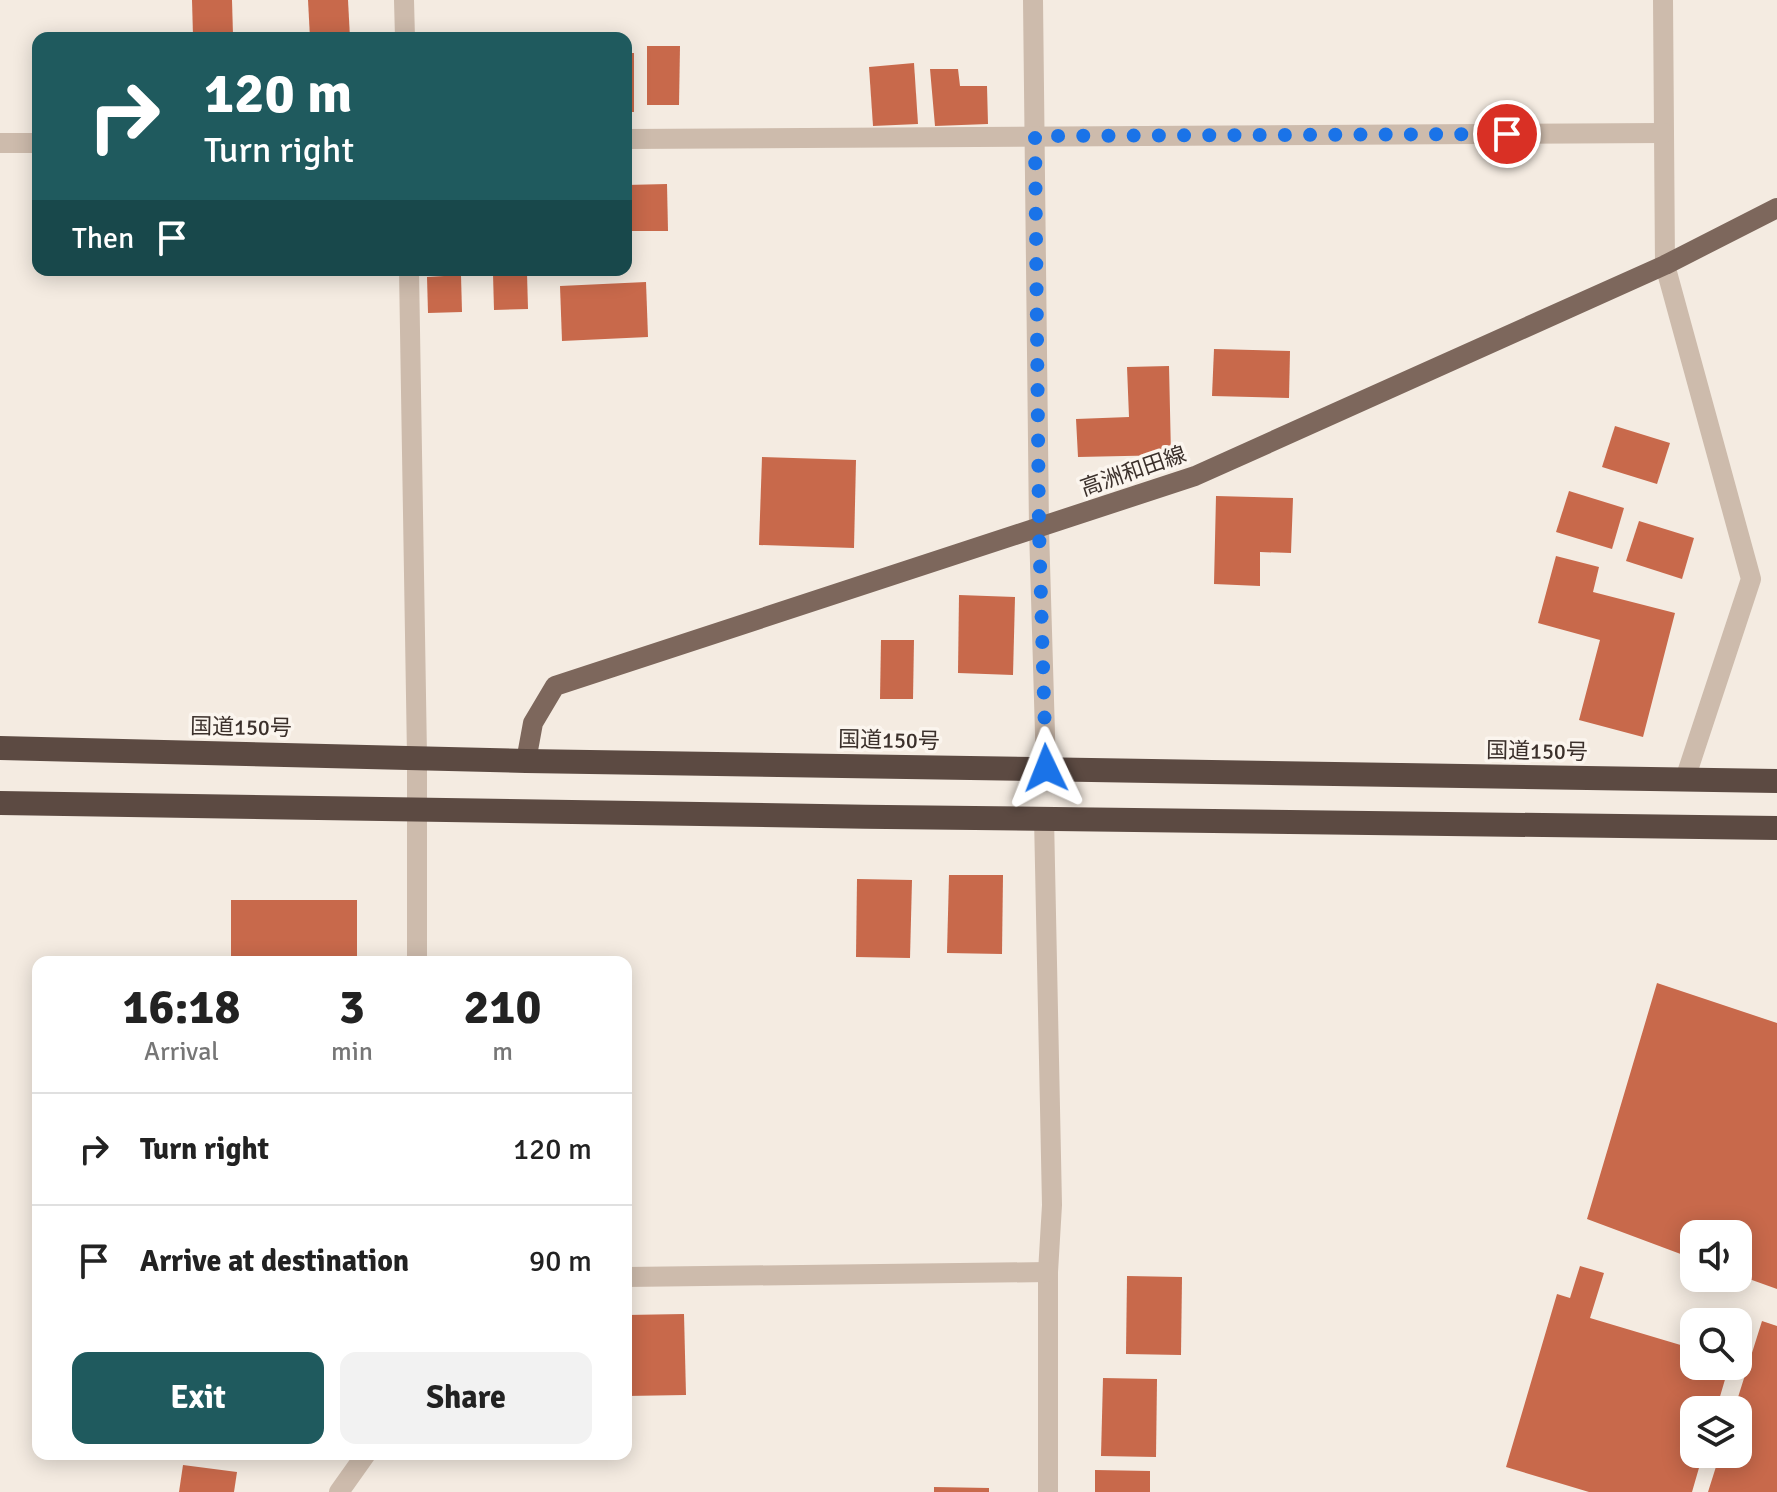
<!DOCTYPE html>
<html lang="en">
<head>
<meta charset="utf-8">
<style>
  :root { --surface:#fff; --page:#f2f2f2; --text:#222; --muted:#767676; --line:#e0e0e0; --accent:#1f5a5e }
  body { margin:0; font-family:Signika,"Noto Sans JP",sans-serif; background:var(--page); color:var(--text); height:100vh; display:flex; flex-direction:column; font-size:30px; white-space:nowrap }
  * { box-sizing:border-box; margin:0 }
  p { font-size:26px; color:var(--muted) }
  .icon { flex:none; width:44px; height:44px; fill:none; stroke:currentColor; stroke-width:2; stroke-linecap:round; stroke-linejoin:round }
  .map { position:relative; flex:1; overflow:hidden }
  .details { position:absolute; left:32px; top:956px; width:600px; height:504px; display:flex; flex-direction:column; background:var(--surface); border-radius:16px; box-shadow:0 4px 20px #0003 }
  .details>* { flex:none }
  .top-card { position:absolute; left:32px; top:32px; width:600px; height:244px; border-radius:16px; box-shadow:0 4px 20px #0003; background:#1f5a5e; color:#fff; overflow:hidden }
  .tools { position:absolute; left:1680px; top:1220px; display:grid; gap:16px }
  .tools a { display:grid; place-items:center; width:72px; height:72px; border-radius:16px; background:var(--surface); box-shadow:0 4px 20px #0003; font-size:40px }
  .pin { position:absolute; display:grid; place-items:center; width:68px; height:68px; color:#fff; margin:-34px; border:4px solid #fff; border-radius:50%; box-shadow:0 2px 8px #0007 }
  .me { position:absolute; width:88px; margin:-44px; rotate:358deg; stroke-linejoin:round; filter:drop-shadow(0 0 6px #0008) }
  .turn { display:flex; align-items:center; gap:28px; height:168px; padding:0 40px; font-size:36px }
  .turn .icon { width:104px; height:104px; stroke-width:2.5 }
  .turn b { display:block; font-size:56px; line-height:68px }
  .then { display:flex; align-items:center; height:76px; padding:0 40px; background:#0003; gap:16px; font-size:30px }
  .eta { display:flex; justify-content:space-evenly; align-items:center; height:136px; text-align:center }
  .eta b { font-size:48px; font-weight:800; line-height:56px }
  .action { display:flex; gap:16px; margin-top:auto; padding:16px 40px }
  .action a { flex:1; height:92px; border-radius:16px; background:var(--accent); color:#fff; font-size:32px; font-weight:800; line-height:92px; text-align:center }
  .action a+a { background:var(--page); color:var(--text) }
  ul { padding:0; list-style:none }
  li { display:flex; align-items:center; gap:24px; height:112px; padding:0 40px; border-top:2px solid var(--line) }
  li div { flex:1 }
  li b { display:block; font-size:30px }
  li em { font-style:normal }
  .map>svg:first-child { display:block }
</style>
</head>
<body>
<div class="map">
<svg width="1777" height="1492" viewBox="0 0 1777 1492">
  <rect width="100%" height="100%" fill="#f4ebe1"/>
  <g fill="#c8694b">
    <polygon points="192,0 232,0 233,35 193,36"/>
    <polygon points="308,0 348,0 350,38 310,38"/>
    <polygon points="647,46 680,46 679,105 647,105"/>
    <rect x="626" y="53" width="8" height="59"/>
    <polygon points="914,63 918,124 873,126 869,67"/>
    <polygon points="930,69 958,69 960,86 987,86 988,124 935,126"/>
    <polygon points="667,184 668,231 626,231 626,185"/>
    <polygon points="527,273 528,309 494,310 493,274"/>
    <polygon points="461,275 462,312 428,313 427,277"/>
    <polygon points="646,282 648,337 562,341 560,286"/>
    <polygon points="1214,349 1290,351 1289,398 1212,396"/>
    <polygon points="1169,366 1171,455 1078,457 1076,419 1129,417 1127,367"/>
    <polygon points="1615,426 1670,443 1657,484 1602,467"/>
    <polygon points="762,457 856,460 854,548 759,545"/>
    <polygon points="1569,491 1624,508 1612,549 1556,532"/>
    <polygon points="1216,496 1293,498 1291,553 1260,552 1260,586 1214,584"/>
    <polygon points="1639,521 1694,538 1682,579 1626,561"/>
    <polygon points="1556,556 1599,567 1593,592 1675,613 1643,737 1579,720 1600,640 1538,623"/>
    <polygon points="959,595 1015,597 1013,675 958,673"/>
    <polygon points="881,640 914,640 913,699 880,699"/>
    <polygon points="949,875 1003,875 1002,954 947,953"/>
    <polygon points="857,879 912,880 910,958 856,957"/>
    <rect x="231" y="900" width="126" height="62"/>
    <polygon points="1657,983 1777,1023 1777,1289 1738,1275 1738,1234 1694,1234 1694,1259 1587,1219"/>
    <polygon points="1580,1266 1604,1273 1590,1318 1694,1349 1694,1366 1729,1366 1716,1410 1694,1410 1694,1454 1703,1454 1692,1492 1589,1492 1506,1467 1557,1294 1570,1298"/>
    <polygon points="1127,1276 1182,1277 1181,1355 1126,1354"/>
    <polygon points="684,1314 686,1395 626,1396 626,1315"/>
    <polygon points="1762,1321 1777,1326 1777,1492 1708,1492 1720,1454 1738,1454 1738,1410 1734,1410"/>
    <polygon points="1103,1378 1157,1379 1156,1457 1101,1456"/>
    <polygon points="183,1465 237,1472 234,1492 179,1492"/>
    <polygon points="1095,1470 1150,1471 1150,1492 1095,1492"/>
    <polygon points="934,1487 989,1488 989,1492 934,1492"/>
  </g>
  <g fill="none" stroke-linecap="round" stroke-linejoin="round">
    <g stroke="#cdbbac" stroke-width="20">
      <polyline points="404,0 405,38"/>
      <polyline points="1033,0 1039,529 1046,768"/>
      <polyline points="1663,0 1665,265 1751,579 1685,779"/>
      <polyline points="626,139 1664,133"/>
      <polyline points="0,143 38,143"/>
      <polyline points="409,270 417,756 417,962"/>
      <polyline points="1044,817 1052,1205 1048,1272 1048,1492"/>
      <polyline points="626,1277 1048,1272"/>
      <polyline points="339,1492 366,1454"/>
    </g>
    <polyline stroke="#7d675c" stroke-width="20" points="526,761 533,723 555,686 1195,476 1665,265 1777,208"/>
    <g stroke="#5c4a42" stroke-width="24">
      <polyline points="0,748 526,761 1777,781"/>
      <path d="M0,803C592,816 1185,819 1777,828"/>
    </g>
  </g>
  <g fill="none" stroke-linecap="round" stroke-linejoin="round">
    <polyline stroke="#1a73e8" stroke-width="14" stroke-dasharray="0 25.2" points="1046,768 1039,529 1035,136 1507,134"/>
  </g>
  <g text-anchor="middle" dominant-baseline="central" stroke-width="7" stroke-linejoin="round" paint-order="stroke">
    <g font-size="22" fill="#3b302b" stroke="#fbf5ee">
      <text transform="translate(1133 471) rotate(-19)">高洲和田線</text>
      <text transform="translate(241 727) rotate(1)">国道150号</text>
      <text transform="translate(889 740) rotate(1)">国道150号</text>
      <text transform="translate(1537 751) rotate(1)">国道150号</text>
    </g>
  </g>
</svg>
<div class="tools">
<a><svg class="icon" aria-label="sound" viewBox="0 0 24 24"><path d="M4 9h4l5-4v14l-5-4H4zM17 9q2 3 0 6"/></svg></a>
<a><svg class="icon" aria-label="search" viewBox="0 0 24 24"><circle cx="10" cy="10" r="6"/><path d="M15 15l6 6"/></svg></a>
<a><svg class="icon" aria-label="layers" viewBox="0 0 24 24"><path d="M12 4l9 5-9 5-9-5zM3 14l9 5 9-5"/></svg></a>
</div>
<div class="pin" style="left:1507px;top:134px;background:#d93025"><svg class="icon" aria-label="arrive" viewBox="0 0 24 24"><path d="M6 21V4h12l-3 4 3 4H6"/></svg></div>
<svg class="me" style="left:1046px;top:768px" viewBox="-20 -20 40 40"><path d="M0-17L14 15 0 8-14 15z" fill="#1a73e8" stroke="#fff" stroke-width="4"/></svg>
<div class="top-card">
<div class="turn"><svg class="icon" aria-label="right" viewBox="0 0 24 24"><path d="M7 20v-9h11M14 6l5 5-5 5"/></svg><div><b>120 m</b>Turn right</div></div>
<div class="then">Then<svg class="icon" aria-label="arrive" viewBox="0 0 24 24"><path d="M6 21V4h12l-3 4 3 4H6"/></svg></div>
</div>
<section class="details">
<div class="eta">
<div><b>16:18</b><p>Arrival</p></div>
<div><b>3</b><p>min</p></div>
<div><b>210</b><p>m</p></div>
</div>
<ul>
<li><svg class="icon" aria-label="right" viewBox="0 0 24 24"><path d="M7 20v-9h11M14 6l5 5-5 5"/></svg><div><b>Turn right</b></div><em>120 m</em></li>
<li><svg class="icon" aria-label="arrive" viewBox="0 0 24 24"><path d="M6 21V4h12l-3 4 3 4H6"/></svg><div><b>Arrive at destination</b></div><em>90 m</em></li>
</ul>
<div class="action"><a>Exit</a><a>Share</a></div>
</section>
</div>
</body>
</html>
